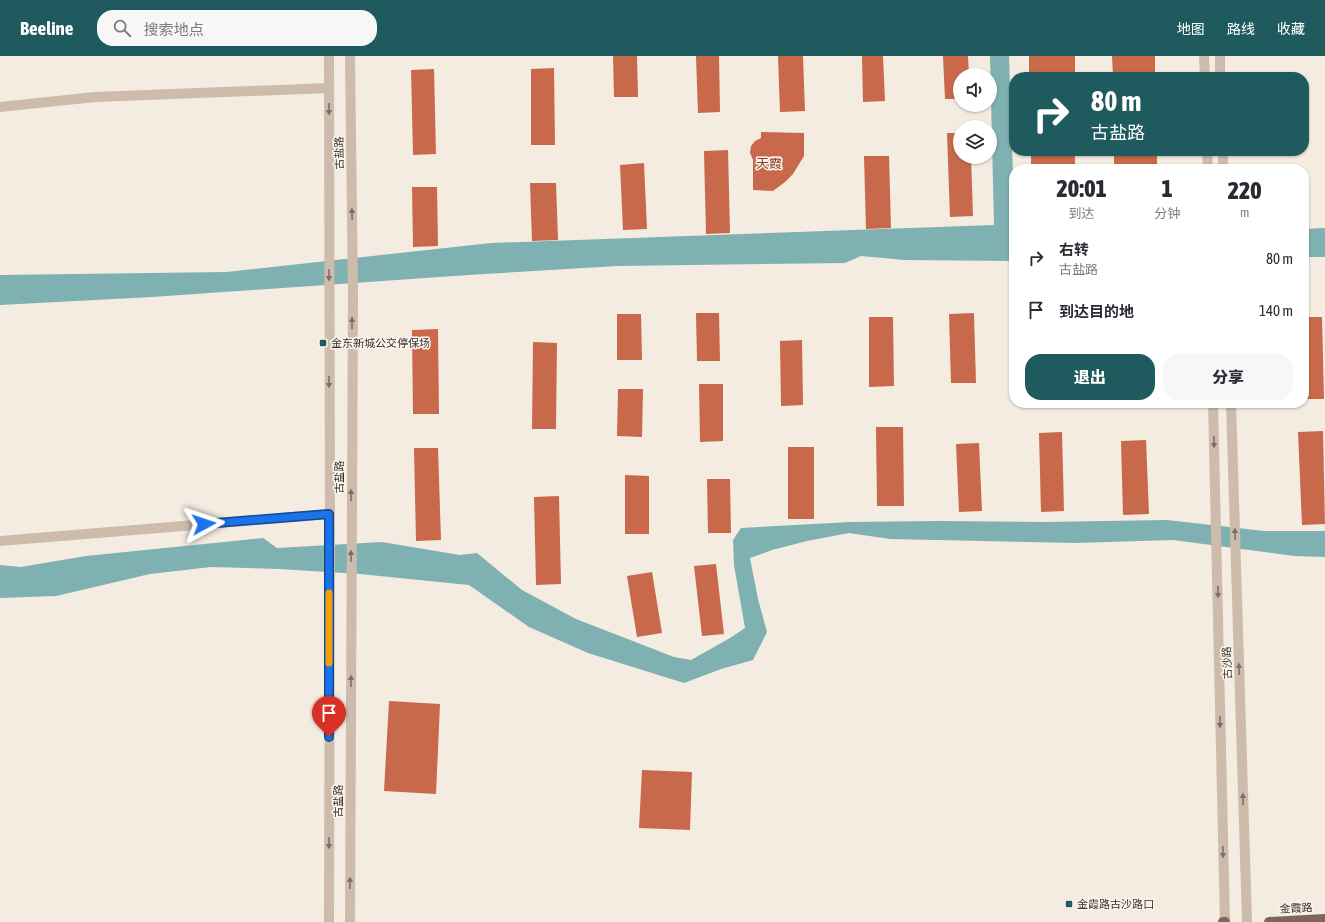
<!DOCTYPE html>
<html lang="zh">
<head>
<meta charset="utf-8">
<style>
  :root { --surface:#fff; --page:#f7f7f7; --text:#2b2b33; --muted:#7c7c81; --accent:#1f5a5e }
  body { margin:0; font-family:"Asap Condensed","Noto Sans SC",sans-serif; background:var(--page); color:var(--text); height:100vh; display:flex; flex-direction:column; font-size:15px; white-space:nowrap }
  * { box-sizing:border-box; margin:0 }
  p { font-size:13px; color:var(--muted) }
  .icon { flex:none; width:22px; height:22px; fill:none; stroke:currentColor; stroke-width:2; stroke-linecap:round; stroke-linejoin:round }
  .map { position:relative; flex:1; overflow:hidden }
  .sheet { position:absolute; left:1009px; top:108px; width:300px; height:244px; display:flex; flex-direction:column; background:var(--surface); border-radius:16px; box-shadow:0 1px 3px #0004 }
  .sheet>* { flex:none }
  .hud { position:absolute; left:1009px; top:16px; width:300px; height:84px; border-radius:16px; box-shadow:0 1px 3px #0004; background:#1f5a5e; color:#fff; overflow:hidden }
  .buttons { position:absolute; left:953px; top:12px; display:grid; gap:8px }
  .buttons a { display:grid; place-items:center; width:44px; height:44px; border-radius:50%; background:var(--surface); box-shadow:0 1px 3px #0004; font-size:20px }
  .pin { position:absolute; display:grid; place-items:center; width:34px; height:34px; color:#fff; margin:-41px -17px; border-radius:50% 50% 50% 0; rotate:-45deg; box-shadow:0 0 4px #0007 }
  .pin .icon { rotate:45deg }
  .me { position:absolute; width:44px; margin:-22px; rotate:85deg; stroke-linejoin:round; filter:drop-shadow(0 0 3px #0008) }
  .turn { display:flex; align-items:center; gap:14px; height:84px; padding:0 16px; font-size:18px }
  .turn .icon { width:52px; height:52px; stroke-width:2.5 }
  .turn b { display:block; font-size:28px; line-height:34px }
  .eta { display:flex; justify-content:space-evenly; align-items:center; height:68px; text-align:center }
  .eta b { font-size:24px; font-weight:800; line-height:28px }
  .button { display:flex; gap:8px; margin-top:auto; padding:8px 16px }
  .button a { flex:1; height:46px; border-radius:16px; background:var(--accent); color:#fff; font-size:16px; font-weight:800; line-height:46px; text-align:center }
  .button a+a { background:var(--page); color:var(--text) }
  ul { padding:0; list-style:none }
  li { display:flex; align-items:center; gap:12px; height:52px; padding:0 16px }
  li div { flex:1 }
  li b { display:block; font-size:15px }
  li em { font-style:normal }
  header { display:flex; align-items:center; gap:24px; box-sizing:border-box; height:56px; padding:0 20px; background:var(--accent); color:#fff }
  header strong { font-size:19px }
  nav { display:flex; gap:22px; margin-inline-start:auto; font-size:14px }
  .search { width:280px; height:36px; background:var(--page); display:flex; align-items:center; gap:10px; box-sizing:border-box; padding:0 14px; border-radius:16px; color:var(--muted); font-size:15px }
  .map>svg:first-child { display:block }
</style>
</head>
<body>
<header>
<strong>Beeline</strong>
<div class="search"><svg class="icon" aria-label="search" viewBox="0 0 24 24"><circle cx="10" cy="10" r="6"/><path d="M15 15l6 6"/></svg>搜索地点</div>
<nav><a>地图</a><a>路线</a><a>收藏</a></nav>
</header>
<div class="map">
<svg width="1325" height="866" viewBox="0 0 1325 866">
  <rect width="100%" height="100%" fill="#f4ebe1"/>
  <g fill="#7fb0b2">
    <polygon points="990,0 1009,0 1014,149 1014,205 904,204 861,200 845,207 617,210 468,219 152,241 0,249 0,219 226,216 491,187 994,169"/>
    <polygon points="1325,172 1325,201 1304,201 1304,173"/>
    <polygon points="1167,464 1264,475 1325,475 1325,501 1294,500 1173,484 1075,487 890,483 849,477 807,485 772,494 750,502 758,543 767,576 753,604 721,613 684,627 588,597 529,571 469,529 360,518 279,513 211,511 150,518 56,540 0,542 0,509 21,511 86,500 263,482 277,492 382,486 460,499 477,497 522,534 576,563 674,601 691,604 730,582 745,572 734,509 733,484 741,472 851,466 939,465 1044,466"/>
  </g>
  <g fill="#c8694b">
    <polygon points="613,0 637,0 638,41 614,41"/>
    <polygon points="696,0 719,0 720,56 698,57"/>
    <polygon points="778,0 803,0 805,55 780,56"/>
    <polygon points="862,0 883,0 885,45 863,46"/>
    <polygon points="943,0 968,0 969,19 960,19 960,43 945,43"/>
    <rect x="1029" y="0" width="46" height="21"/>
    <polygon points="1112,0 1155,0 1155,21 1113,21"/>
    <polygon points="554,12 555,89 531,89 531,13"/>
    <polygon points="434,13 436,98 413,99 411,14"/>
    <polygon points="761,76 804,77 804,100 793,118 785,126 773,135 753,134 753,104 750,97 751,90 755,85 761,82"/>
    <polygon points="947,77 960,77 960,101 971,101 973,160 950,161"/>
    <polygon points="728,94 730,177 706,178 704,95"/>
    <rect x="1031" y="95" width="44" height="18"/>
    <rect x="1114" y="95" width="43" height="18"/>
    <polygon points="864,100 889,100 891,172 866,173"/>
    <polygon points="644,107 647,173 623,174 620,109"/>
    <polygon points="530,127 556,127 558,184 532,185"/>
    <polygon points="412,131 437,131 438,190 413,191"/>
    <polygon points="696,257 719,257 720,305 697,305"/>
    <polygon points="974,257 976,327 951,327 949,258"/>
    <polygon points="617,258 641,258 642,304 617,304"/>
    <polygon points="869,261 893,261 894,330 869,331"/>
    <polygon points="1304,261 1322,261 1324,343 1304,343"/>
    <polygon points="438,273 439,358 413,358 412,274"/>
    <polygon points="802,284 803,349 781,350 780,285"/>
    <polygon points="533,286 557,287 556,373 532,373"/>
    <polygon points="699,328 723,328 723,385 700,386"/>
    <polygon points="618,333 643,333 642,381 617,380"/>
    <polygon points="876,371 903,371 904,450 877,450"/>
    <polygon points="1323,375 1325,468 1302,469 1298,376"/>
    <polygon points="1062,376 1064,455 1041,456 1039,377"/>
    <polygon points="1146,384 1149,458 1123,459 1121,385"/>
    <polygon points="979,387 982,455 959,456 956,388"/>
    <rect x="788" y="391" width="26" height="72"/>
    <polygon points="414,392 438,392 441,484 416,485"/>
    <polygon points="625,419 649,420 649,478 625,478"/>
    <polygon points="707,423 730,423 731,477 708,477"/>
    <polygon points="559,440 561,528 536,529 534,441"/>
    <polygon points="716,508 724,578 702,580 694,510"/>
    <polygon points="652,516 662,577 637,581 627,520"/>
    <polygon points="389,645 440,648 436,738 384,735"/>
    <polygon points="642,714 692,716 690,774 639,772"/>
  </g>
  <g fill="none" stroke-linecap="round" stroke-linejoin="round">
    <g stroke="#cdbbac" stroke-width="10">
      <polyline points="1204,0 1205,21"/>
      <polyline points="1220,0 1220,21"/>
      <polyline points="0,51 95,41 329,32"/>
      <polyline points="1207,95 1208,113"/>
      <polyline points="1223,95 1223,113"/>
      <polyline points="1213,347 1225,866"/>
      <polyline points="1231,347 1247,866"/>
      <polyline points="0,485 329,458"/>
      <polyline points="329,866 330,476 329,0"/>
      <polyline points="350,866 353,239 350,0"/>
    </g>
    <g stroke="#7d675c" stroke-width="10">
      <polyline points="1223,866 1225,866"/>
      <polyline points="1269,866 1325,863"/>
    </g>
  </g>
  <defs><path id="oneway-solid" d="M-6-.8H1V-3.2L6.5 0L1 3.2V.8H-6Z"/></defs>
  <g fill="#7d6f65">
    <use href="#oneway-solid" transform="translate(329 53) rotate(90)"/>
    <use href="#oneway-solid" transform="translate(352 158) rotate(-91)"/>
    <use href="#oneway-solid" transform="translate(329 219) rotate(90)"/>
    <use href="#oneway-solid" transform="translate(352 267) rotate(-90)"/>
    <use href="#oneway-solid" transform="translate(329 326) rotate(90)"/>
    <use href="#oneway-solid" transform="translate(1214 386) rotate(89)"/>
    <use href="#oneway-solid" transform="translate(351 439) rotate(-90)"/>
    <use href="#oneway-solid" transform="translate(1235 478) rotate(-92)"/>
    <use href="#oneway-solid" transform="translate(351 500) rotate(-90)"/>
    <use href="#oneway-solid" transform="translate(1218 536) rotate(89)"/>
    <use href="#oneway-solid" transform="translate(1239 613) rotate(-92)"/>
    <use href="#oneway-solid" transform="translate(351 625) rotate(-90)"/>
    <use href="#oneway-solid" transform="translate(1220 666) rotate(89)"/>
    <use href="#oneway-solid" transform="translate(1243 743) rotate(-92)"/>
    <use href="#oneway-solid" transform="translate(329 787) rotate(90)"/>
    <use href="#oneway-solid" transform="translate(1223 796) rotate(89)"/>
    <use href="#oneway-solid" transform="translate(350 827) rotate(-90)"/>
  </g>
  <g fill="none" stroke-linecap="round" stroke-linejoin="round">
    <defs>
      <polyline id="route" points="204,468 329,458 329,681"/>
    </defs>
    <use href="#route" stroke="#114b97" stroke-width="10"/>
    <use href="#route" stroke="#1a73e8" stroke-width="7"/>
    <polyline stroke="#f59e0b" stroke-width="7" points="329,607 329,537"/>
  </g>
  <g fill="#1f5a5e" stroke="#fbf5ee" stroke-width="1.5">
    <rect x="319" y="283" width="8" height="8" rx="2"/>
    <rect x="1065" y="844" width="8" height="8" rx="2"/>
  </g>
  <g text-anchor="middle" dominant-baseline="central" stroke-width="3" stroke-linejoin="round" paint-order="stroke">
    <g font-size="11" fill="#3b302b" stroke="#fbf5ee">
      <text transform="translate(339 97) rotate(-91)">古盐路</text>
      <text transform="translate(339 421) rotate(-90)">古盐路</text>
      <text transform="translate(1227 607) rotate(-92)">古沙路</text>
      <text transform="translate(338 745) rotate(-90)">古盐路</text>
      <text transform="translate(1296 852) rotate(-3)">金霞路</text>
    </g>
    <g font-size="11" fill="#3b302b" stroke="#fbf5ee" text-anchor="start">
      <text x="331" y="287">金东新城公交停保场</text>
      <text x="1077" y="848">金霞路古沙路口</text>
    </g>
    <g font-size="13" fill="#8c3b22" stroke="#fbf5ee">
      <text x="769" y="107">天霞</text>
    </g>
  </g>
</svg>
<div class="buttons">
<a><svg class="icon" aria-label="sound" viewBox="0 0 24 24"><path d="M4 9h4l5-4v14l-5-4H4zM17 9q2 3 0 6"/></svg></a>
<a><svg class="icon" aria-label="layers" viewBox="0 0 24 24"><path d="M12 4l9 5-9 5-9-5zM3 14l9 5 9-5"/></svg></a>
</div>
<div class="pin" style="left:329px;top:681px;background:#d93025"><svg class="icon" aria-label="arrive" viewBox="0 0 24 24"><path d="M6 21V4h12l-3 4 3 4H6"/></svg></div>
<svg class="me" style="left:204px;top:468px" viewBox="-20 -20 40 40"><path d="M0-17L14 15 0 8-14 15z" fill="#1a73e8" stroke="#fff" stroke-width="4"/></svg>
<div class="hud">
<div class="turn"><svg class="icon" aria-label="right" viewBox="0 0 24 24"><path d="M7 20v-9h11M14 6l5 5-5 5"/></svg><div><b>80 m</b>古盐路</div></div>
</div>
<section class="sheet">
<div class="eta">
<div><b>20:01</b><p>到达</p></div>
<div><b>1</b><p>分钟</p></div>
<div><b>220</b><p>m</p></div>
</div>
<ul>
<li><svg class="icon" aria-label="right" viewBox="0 0 24 24"><path d="M7 20v-9h11M14 6l5 5-5 5"/></svg><div><b>右转</b><p>古盐路</p></div><em>80 m</em></li>
<li><svg class="icon" aria-label="arrive" viewBox="0 0 24 24"><path d="M6 21V4h12l-3 4 3 4H6"/></svg><div><b>到达目的地</b></div><em>140 m</em></li>
</ul>
<div class="button"><a>退出</a><a>分享</a></div>
</section>
</div>
</body>
</html>
